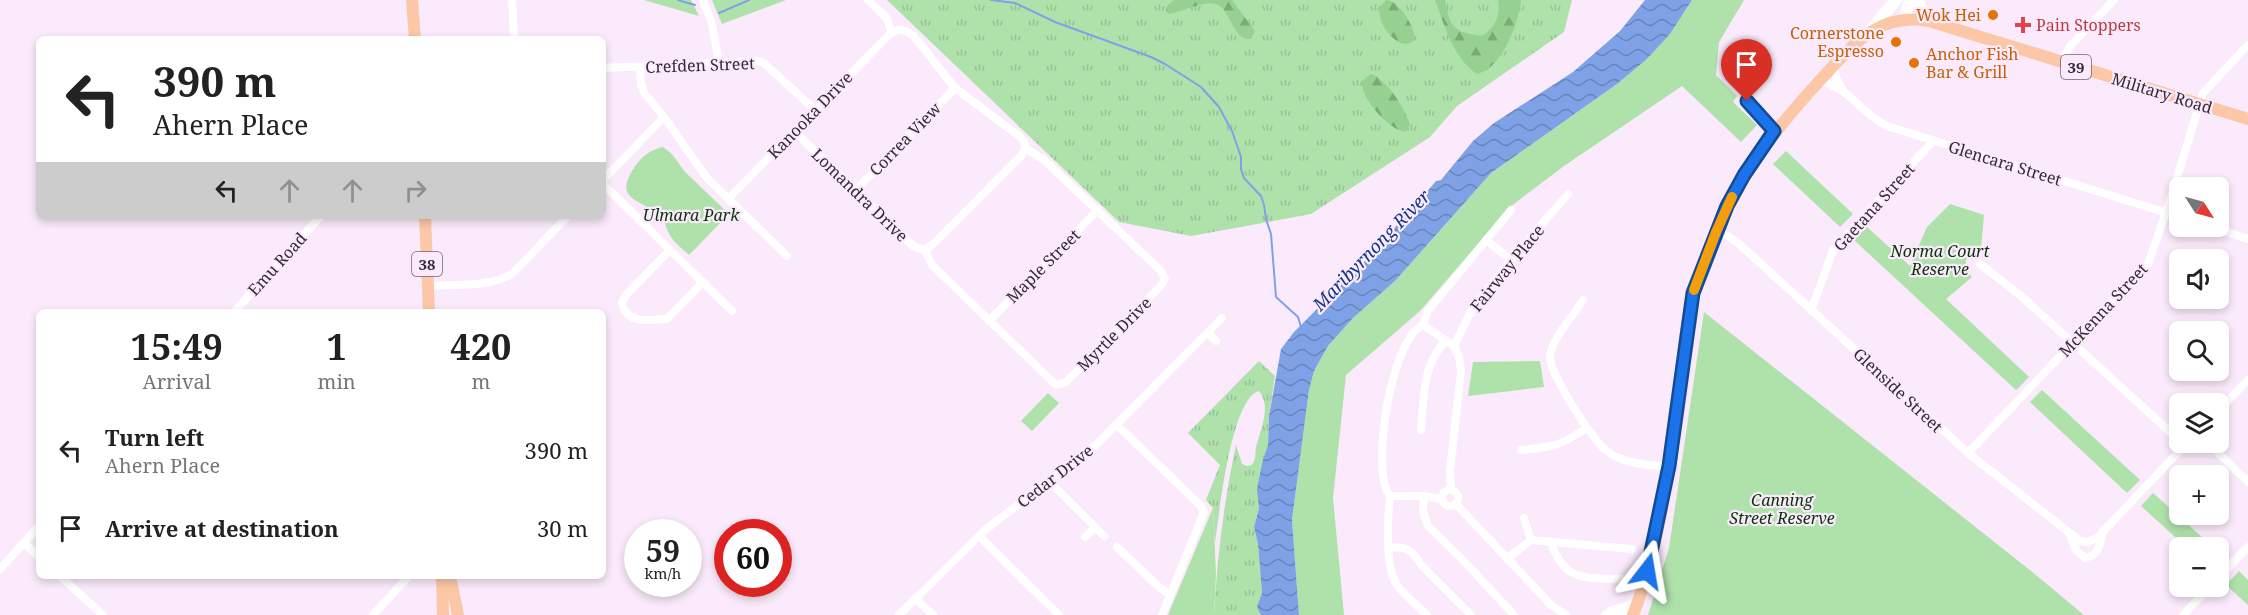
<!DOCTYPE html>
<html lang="en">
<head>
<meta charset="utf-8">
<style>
  :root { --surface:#fff; --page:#f2f2f2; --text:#222; --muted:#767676 }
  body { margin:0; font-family:"Noto Serif",serif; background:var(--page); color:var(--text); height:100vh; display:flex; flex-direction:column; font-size:22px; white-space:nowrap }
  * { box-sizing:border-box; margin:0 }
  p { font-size:20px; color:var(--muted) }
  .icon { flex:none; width:33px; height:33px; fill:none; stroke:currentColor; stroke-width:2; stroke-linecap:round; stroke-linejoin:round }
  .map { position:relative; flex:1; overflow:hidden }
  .drawer { position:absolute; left:36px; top:309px; width:570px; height:270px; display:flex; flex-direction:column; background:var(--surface); border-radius:9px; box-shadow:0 3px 9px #0003 }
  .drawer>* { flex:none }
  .hud { position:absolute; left:36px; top:36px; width:570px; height:183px; border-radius:9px; box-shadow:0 3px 9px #0003; background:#fff; color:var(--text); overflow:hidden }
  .needle { width:39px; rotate:126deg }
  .fabs { position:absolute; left:2169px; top:177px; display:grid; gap:12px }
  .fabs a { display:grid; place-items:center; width:60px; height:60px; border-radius:9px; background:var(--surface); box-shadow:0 3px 9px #0003; font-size:30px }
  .speed { position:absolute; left:624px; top:519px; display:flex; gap:12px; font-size:30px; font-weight:700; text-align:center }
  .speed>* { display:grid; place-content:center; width:78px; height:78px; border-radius:50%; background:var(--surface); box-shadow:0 3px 9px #0003; line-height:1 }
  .speed small { font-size:15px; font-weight:400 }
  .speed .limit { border:9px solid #d22; background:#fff; color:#111 }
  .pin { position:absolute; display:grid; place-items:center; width:51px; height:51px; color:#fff; margin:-62px -26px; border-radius:50% 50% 50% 0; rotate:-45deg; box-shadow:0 0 6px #0007 }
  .pin .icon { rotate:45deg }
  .me { position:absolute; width:66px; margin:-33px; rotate:14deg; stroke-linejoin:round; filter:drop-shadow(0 0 4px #0008) }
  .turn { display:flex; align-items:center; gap:21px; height:126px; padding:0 18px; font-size:27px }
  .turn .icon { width:78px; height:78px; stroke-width:2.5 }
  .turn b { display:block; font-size:42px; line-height:51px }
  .lanes { display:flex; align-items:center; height:57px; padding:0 18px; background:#0003; justify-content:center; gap:30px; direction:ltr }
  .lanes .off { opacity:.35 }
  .eta { display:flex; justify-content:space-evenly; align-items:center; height:102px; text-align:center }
  .eta b { font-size:36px; font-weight:700; line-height:42px }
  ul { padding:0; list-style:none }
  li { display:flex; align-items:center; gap:18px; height:78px; padding:0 18px }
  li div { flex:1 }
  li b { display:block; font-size:22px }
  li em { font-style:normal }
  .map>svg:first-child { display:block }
</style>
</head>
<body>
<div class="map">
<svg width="2248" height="615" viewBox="0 0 2248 615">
  <defs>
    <pattern id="grass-tufts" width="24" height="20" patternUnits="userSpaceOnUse" patternTransform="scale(1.5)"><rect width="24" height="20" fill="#afe1ab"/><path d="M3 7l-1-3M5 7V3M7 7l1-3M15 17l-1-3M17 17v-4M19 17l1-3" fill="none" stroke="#97c194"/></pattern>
    <pattern id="forest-firs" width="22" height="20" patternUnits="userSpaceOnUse" patternTransform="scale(1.5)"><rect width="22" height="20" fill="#96d191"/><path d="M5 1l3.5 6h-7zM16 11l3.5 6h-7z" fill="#7baa77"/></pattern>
    <pattern id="water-waves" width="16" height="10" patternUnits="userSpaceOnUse" patternTransform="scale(1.5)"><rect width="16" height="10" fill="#7fa2e6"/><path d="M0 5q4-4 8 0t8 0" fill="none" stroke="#6984bb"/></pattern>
  </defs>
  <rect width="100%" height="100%" fill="#faeafb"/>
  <g fill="url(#grass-tufts)">
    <polygon points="887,0 1572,0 1564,32 1457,106 1430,137 1311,214 1191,236 1119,222"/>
    <path d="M1259,361L1275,376L1269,416L1268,445L1263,459L1259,508L1254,527L1258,544L1262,593L1260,603L1261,615H1214C1217,558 1224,501 1236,445L1242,464L1247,466C1251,465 1252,466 1254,461C1256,458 1255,452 1256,447C1260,431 1272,406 1259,391C1231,398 1219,515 1215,543L1213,508L1206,500L1220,465L1188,433Z"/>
  </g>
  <g fill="url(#forest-firs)">
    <path d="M1174,0H1232L1255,31L1251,39C1232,41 1232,10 1216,4C1206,0 1180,12 1169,14L1166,11L1167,6Z"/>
    <path d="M1386,0C1399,0 1415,27 1415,39C1403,54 1383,31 1380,17C1379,14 1380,10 1380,7Z"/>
    <path d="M1435,0H1445C1450,29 1454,32 1483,36C1495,27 1501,15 1498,0H1521C1519,22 1502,69 1477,74C1453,58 1445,26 1435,0Z"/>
    <path d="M1371,74C1386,78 1406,110 1410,125L1405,132C1388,129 1360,98 1362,81Z"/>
  </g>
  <g fill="#afe1ab">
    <polygon points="644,0 691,0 699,16"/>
    <polygon points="712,0 786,0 722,24"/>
    <polygon points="1692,0 1744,0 1719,42 1716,75 1737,96 1733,102 1757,125 1741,142 1682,86 1564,166 1510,207 1420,311 1346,375 1333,498 1344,615 1299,615 1292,520 1309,390 1314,371 1328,346 1353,318 1395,281 1491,173 1617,84 1647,59 1670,34"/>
    <path d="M663,147L672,154L685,172L729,214L689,255C683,249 674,243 670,235C666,230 666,223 662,218C645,199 611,202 634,168C641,157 650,150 663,147Z"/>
    <polygon points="1786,151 1853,214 1840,227 1773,164"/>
    <path d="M1950,204L1984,215L1981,249C1965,251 1961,266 1972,277L1946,299L2029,377L2016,390L1854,240L1867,227L1910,266L1927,227Z"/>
    <polygon points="1704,312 2031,571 2084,615 1648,615 1669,548"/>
    <polygon points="1540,361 1544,387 1468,396 1473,362"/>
    <polygon points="2042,390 2140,480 2127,493 2030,402"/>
    <polygon points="1048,393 1059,403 1032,431 1021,421"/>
    <polygon points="2153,493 2213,547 2186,547 2141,506"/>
    <polygon points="1213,508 1216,575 1214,615 1168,615"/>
    <polygon points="2239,571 2248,580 2248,605 2226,585"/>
  </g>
  <polygon fill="url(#water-waves)" points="1645,0 1692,0 1670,34 1647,59 1617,84 1491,173 1395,281 1353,318 1328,346 1314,371 1309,390 1292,520 1299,615 1261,615 1257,607 1262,593 1258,544 1254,527 1259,508 1257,489 1263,459 1268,445 1269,416 1281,349 1294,332 1382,244 1404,216 1409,213 1436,181 1441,180 1473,141 1494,123 1573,72 1620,31"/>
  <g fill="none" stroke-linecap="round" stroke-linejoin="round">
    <g stroke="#7fa2e6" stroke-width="2">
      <polyline points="678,0 695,5"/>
      <polyline points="991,0 1015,3 1055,22 1151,57 1165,64 1201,87 1219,107 1232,131 1241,157 1241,169 1244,178 1261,196 1264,205 1266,219 1271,234 1276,297 1298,317 1301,327"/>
      <polyline points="719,13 749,0"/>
    </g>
    <g stroke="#fff" stroke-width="8">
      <polyline points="512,0 514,39"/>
      <polyline points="703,0 712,24 719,63"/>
      <polyline points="868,0 886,17 892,32"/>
      <polyline points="2062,62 2070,46 2114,0"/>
      <polyline points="1834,66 1836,78 1842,89"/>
      <polyline points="640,67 641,85 645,94 664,117 707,178 787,256"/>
      <polyline points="603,68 758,61 764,63 815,110"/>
      <path d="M1819,81C1850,87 1860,113 1887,126L2180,217"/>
      <polyline points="1747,101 1774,131"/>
      <polyline points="603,180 664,117"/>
      <polyline points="603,184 732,311"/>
      <polyline points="856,190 955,88"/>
      <path d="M729,198L738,189L889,35C898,27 904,29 913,35L955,88L1019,136L1024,141L1025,148L1022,155L932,245C925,251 920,250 912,245L794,131"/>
      <polyline points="2208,226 2248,239"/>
      <polyline points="1715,232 1726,235 1737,242 1968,453 2080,541 2087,542 2097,538 2188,442"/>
      <polyline points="1486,240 1511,260"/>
      <path d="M670,250L626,295L622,303C627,325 649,320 667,319L703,282"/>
      <polyline points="925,250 932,265 1055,384 1060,384 1066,382 1160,287 1165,279 1161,271 1044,160 1025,148"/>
      <polyline points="1980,264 2020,295 2180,441"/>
      <path d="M428,286C453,284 494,288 514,272L568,216"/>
      <path d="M1583,300C1573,317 1554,335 1550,355C1548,371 1586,428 1598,442C1603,449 1611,455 1619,458C1635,465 1653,465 1669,467"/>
      <polyline points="1811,311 1833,250 1933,141"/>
      <polyline points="234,312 321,216"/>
      <polyline points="989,321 1098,210"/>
      <polyline points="1423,325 1427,312 1511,210"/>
      <polyline points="1208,333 1216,341"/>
      <polyline points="2218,411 2248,380"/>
      <polyline points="1117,425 1201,506 1204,512 1162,615"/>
      <path d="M1421,430C1424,397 1422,367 1445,341"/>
      <polyline points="2207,442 2248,482"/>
      <path d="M1521,450C1555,447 1559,446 1587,428"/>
      <polyline points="1968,453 2148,264 2166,213 2203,93 2248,45"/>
      <polyline points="1049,481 1104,536"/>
      <circle cx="1450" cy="498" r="8"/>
      <polyline points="1451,490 1450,472 1461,370 1459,357 1454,346 1472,309 1511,260 1568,194"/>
      <path d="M1390,496C1370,471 1391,338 1423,325L1454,346"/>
      <path d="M1390,496C1388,517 1384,566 1397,585C1405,596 1417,605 1427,615"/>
      <polyline points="1390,496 1424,496 1442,499"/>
      <polyline points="1424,496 1423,511 1428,526 1462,559 1514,615"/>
      <polyline points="1456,504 1551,605 1566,615"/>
      <polyline points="1524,518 1531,540"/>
      <path d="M2070,535L2076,550L2085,558C2100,555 2100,543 2103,531"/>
      <polyline points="979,536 1059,615"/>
      <polyline points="1085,537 1095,527"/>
      <path d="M1551,542C1564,583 1587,578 1624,579"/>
      <polyline points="24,543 39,557"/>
      <polyline points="1117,547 1160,588 1170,594"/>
      <polyline points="1389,547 1404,548 1413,553 1423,567 1471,615"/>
      <polyline points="1507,559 1531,540 1632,549"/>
      <polyline points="0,569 39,526"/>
      <polyline points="60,576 103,615"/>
      <polyline points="2218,578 2248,547"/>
      <polyline points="915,598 933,615"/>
      <polyline points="373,615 409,576"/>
      <polyline points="899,615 985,530 1096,445 1222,318"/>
      <polyline points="1605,615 1611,610 1638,603"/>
      <polyline points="1615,615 1635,611"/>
      <polyline points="2183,615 2211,586"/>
    </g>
    <g stroke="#fff" stroke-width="12">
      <polyline points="1918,0 1921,9 1936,23"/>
      <polyline points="1904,19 1910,0"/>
      <polyline points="1869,32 1896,0"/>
    </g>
    <g stroke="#fbc7a7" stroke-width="12">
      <polyline points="412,0 415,39"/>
      <polyline points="425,216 429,312"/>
      <polyline points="442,576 443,615"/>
      <polyline points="450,576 458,615"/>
      <path d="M1633,615C1662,540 1670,458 1680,379C1684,351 1686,321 1693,293C1696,282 1701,270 1705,259C1731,186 1771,133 1823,77C1854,44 1879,12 1929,21L2248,119"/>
    </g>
  </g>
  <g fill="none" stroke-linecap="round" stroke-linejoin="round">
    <defs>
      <polyline id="route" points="1647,571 1669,466 1693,293 1727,206 1744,175 1774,131 1747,101"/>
    </defs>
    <use href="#route" stroke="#114b97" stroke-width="15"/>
    <use href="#route" stroke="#1a73e8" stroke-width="10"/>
    <polyline stroke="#f59e0b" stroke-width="10" points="1694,290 1716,232 1732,197"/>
  </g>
  <g fill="#e8710a" stroke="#faeafb" stroke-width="2">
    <circle cx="1993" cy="15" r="6"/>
    <circle cx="1896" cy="42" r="6"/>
    <circle cx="1914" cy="63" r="6"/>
  </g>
  <path fill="#e0444e" stroke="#faeafb" stroke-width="2" d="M2020 16h6v6h6v6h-6v6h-6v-6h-6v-6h6z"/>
  <g text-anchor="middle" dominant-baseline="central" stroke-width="4.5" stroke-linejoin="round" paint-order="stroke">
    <g fill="#faeafb" stroke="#6f6470" stroke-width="1.5">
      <rect x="2061" y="55" width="30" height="24" rx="4.5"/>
      <rect x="412" y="252" width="30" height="24" rx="4.5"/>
    </g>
    <g font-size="15" font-weight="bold" fill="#342a35">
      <text x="2076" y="67">39</text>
      <text x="427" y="264">38</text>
    </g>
    <g font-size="16" fill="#c56008" stroke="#faeafb" text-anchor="end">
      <text x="1981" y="15">Wok Hei</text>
      <text x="1884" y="33">Cornerstone<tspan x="1884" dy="18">Espresso</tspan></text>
      <text x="1926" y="54" text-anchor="start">Anchor Fish<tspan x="1926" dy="18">Bar &amp; Grill</tspan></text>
    </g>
    <g font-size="16" fill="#be3a42" stroke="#faeafb" text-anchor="start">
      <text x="2036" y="25">Pain Stoppers</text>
    </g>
    <g font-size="16" fill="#342a35" stroke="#faeafb">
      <text transform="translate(700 65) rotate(-2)">Crefden Street</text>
      <text transform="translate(2162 93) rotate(17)">Military Road</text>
      <text transform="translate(810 115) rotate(-46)">Kanooka Drive</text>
      <text transform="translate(905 139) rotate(-46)">Correa View</text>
      <text transform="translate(2005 163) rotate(17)">Glencara Street</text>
      <text transform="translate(860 195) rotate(44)">Lomandra Drive</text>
      <text transform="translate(1874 207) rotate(-48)">Gaetana Street</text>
      <text transform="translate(277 264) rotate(-48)">Emu Road</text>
      <text transform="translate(1043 266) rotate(-45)">Maple Street</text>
      <text transform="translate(1507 268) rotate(-51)">Fairway Place</text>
      <text transform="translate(2103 310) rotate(-47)">McKenna Street</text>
      <text transform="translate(1114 334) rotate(-45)">Myrtle Drive</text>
      <text transform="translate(1898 390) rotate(43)">Glenside Street</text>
      <text transform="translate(1055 476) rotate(-38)">Cedar Drive</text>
    </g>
    <g font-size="16" font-style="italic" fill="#093308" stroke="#faeafb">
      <text x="691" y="215">Ulmara Park</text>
      <text x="1940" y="251">Norma Court<tspan x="1940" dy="18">Reserve</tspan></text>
      <text x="1782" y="500">Canning<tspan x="1782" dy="18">Street Reserve</tspan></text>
    </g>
    <g font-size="18" font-style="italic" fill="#143685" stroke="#faeafb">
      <text transform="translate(1371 250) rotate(-46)">Maribyrnong River</text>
    </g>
  </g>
</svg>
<div class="fabs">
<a><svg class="needle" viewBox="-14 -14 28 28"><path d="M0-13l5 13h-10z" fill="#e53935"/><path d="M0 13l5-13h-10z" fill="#767676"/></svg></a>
<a><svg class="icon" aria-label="sound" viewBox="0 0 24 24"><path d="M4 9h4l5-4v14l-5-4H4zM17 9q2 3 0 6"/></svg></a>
<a><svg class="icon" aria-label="search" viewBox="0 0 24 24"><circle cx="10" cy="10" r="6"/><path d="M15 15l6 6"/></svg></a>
<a><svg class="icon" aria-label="layers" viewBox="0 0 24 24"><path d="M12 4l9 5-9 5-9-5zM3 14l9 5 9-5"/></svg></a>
<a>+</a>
<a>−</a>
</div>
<div class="speed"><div>59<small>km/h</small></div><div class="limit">60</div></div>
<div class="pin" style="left:1747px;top:101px;background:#d93025"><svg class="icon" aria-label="arrive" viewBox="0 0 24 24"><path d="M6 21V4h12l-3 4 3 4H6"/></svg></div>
<svg class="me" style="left:1647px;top:571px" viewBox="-20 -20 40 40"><path d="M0-17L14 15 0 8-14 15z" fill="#1a73e8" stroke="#fff" stroke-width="4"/></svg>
<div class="hud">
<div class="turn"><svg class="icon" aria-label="left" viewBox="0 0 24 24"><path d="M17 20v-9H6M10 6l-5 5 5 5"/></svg><div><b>390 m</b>Ahern Place</div></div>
<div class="lanes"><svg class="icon" aria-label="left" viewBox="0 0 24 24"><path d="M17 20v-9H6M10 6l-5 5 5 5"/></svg><svg class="icon off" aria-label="ahead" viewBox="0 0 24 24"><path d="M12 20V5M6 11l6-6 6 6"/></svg><svg class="icon off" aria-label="ahead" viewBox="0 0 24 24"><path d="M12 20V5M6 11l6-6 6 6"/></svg><svg class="icon off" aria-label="right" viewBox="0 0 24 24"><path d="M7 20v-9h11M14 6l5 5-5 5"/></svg></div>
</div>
<section class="drawer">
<div class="eta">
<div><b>15:49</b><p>Arrival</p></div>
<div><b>1</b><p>min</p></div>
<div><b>420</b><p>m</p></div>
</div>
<ul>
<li><svg class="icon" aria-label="left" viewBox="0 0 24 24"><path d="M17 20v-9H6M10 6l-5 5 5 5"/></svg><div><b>Turn left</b><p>Ahern Place</p></div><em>390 m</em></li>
<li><svg class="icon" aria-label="arrive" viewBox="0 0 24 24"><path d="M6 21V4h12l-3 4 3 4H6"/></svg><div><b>Arrive at destination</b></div><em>30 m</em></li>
</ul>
</section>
</div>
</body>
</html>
